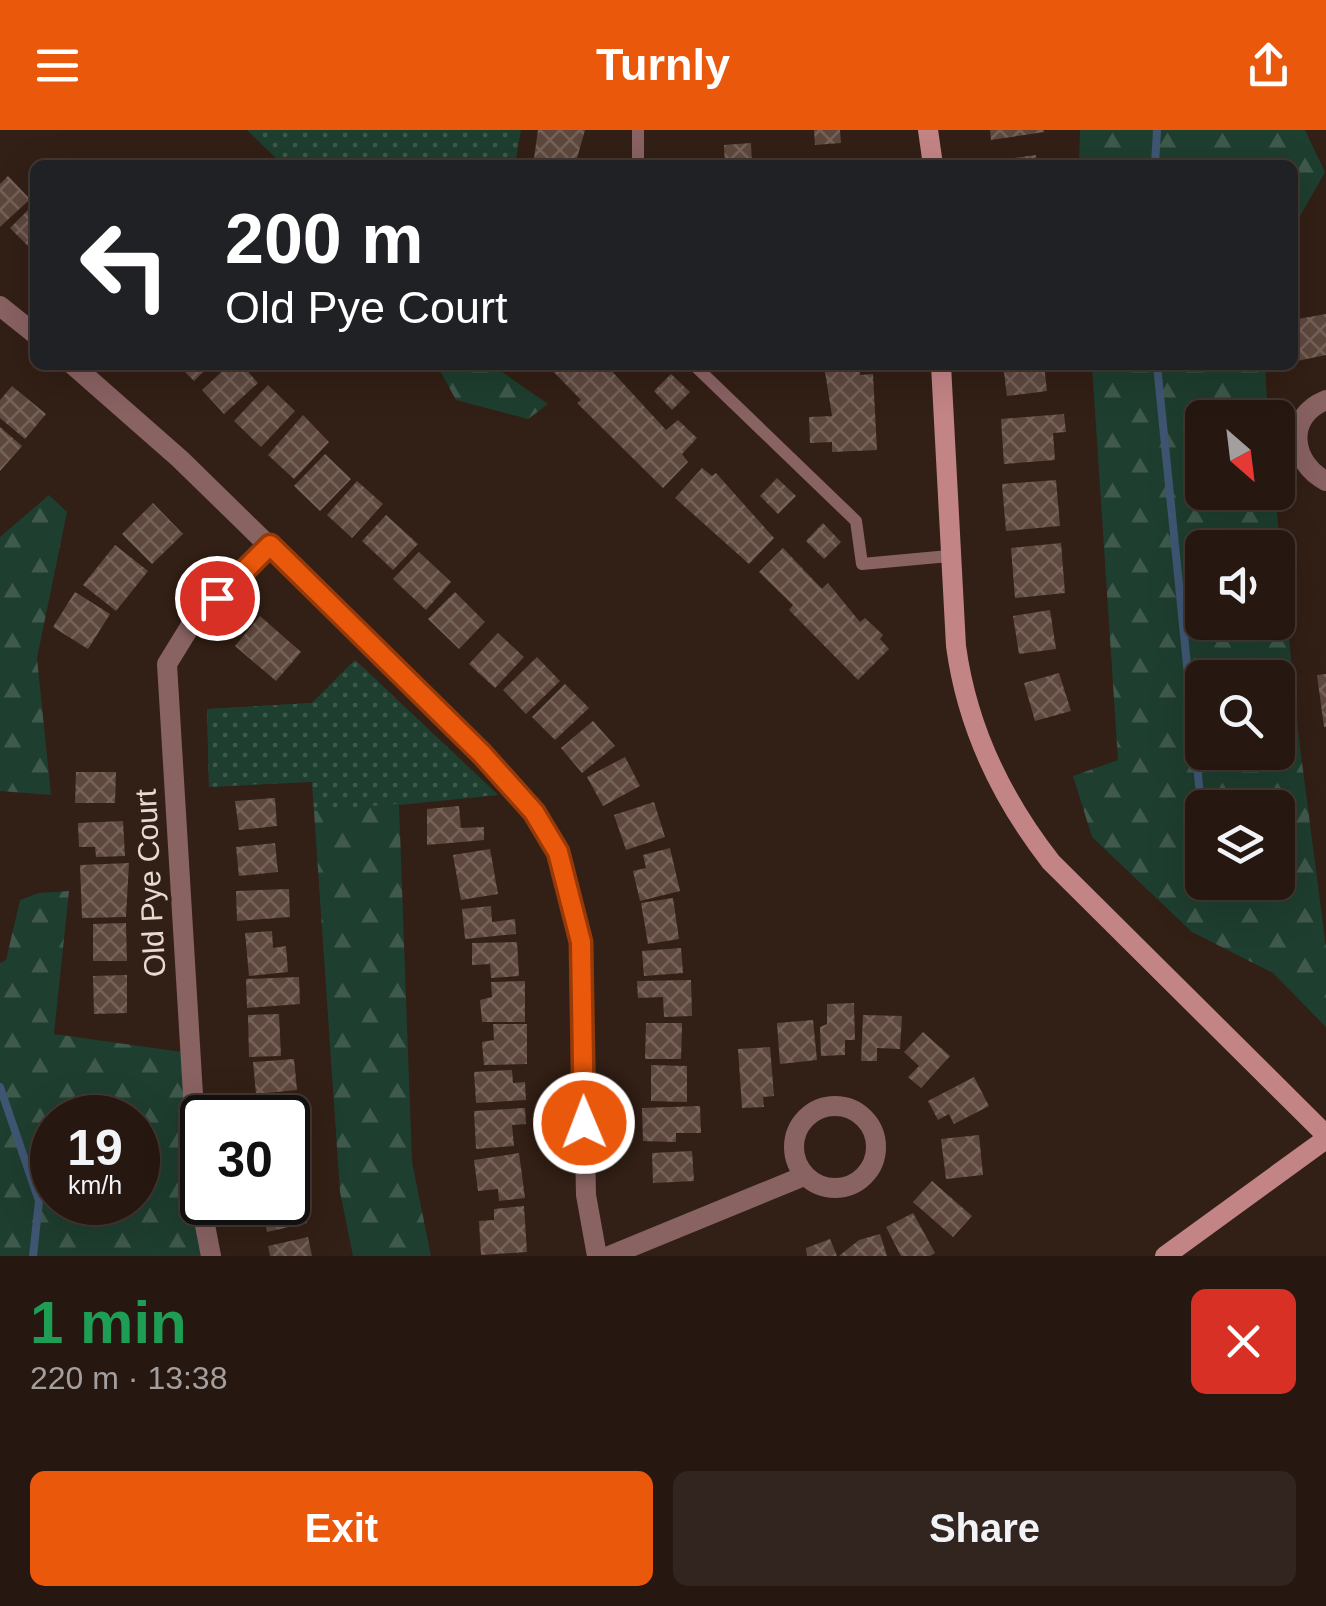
<!DOCTYPE html>
<html lang="en">
<head>
<meta charset="utf-8">
<style>
  :root { --surface:#261710; --page:#32241e; --text:#f1f3f6; --muted:#a49f9f; --line:#423630; --accent:#ea580c }
  body { margin:0; font-family:Helvetica,sans-serif; background:var(--page); color:var(--text); height:100vh; display:flex; flex-direction:column; font-size:38px; white-space:nowrap }
  * { box-sizing:border-box; margin:0 }
  p { font-size:32px; color:var(--muted) }
  .icon { flex:none; width:55px; height:55px; fill:none; stroke:currentColor; stroke-width:2; stroke-linecap:round; stroke-linejoin:round }
  .map { position:relative; height:1126px; overflow:hidden }
  .details { display:flex; flex-direction:column; background:var(--surface); flex:1 }
  .details>* { flex:none }
  .hud { position:absolute; left:30px; top:30px; width:1268px; height:210px; border-radius:15px; box-shadow:0 10px 40px #0002,0 0 0 2px var(--line); background:#202124; color:#fff; overflow:hidden }
  .needle { width:65px; rotate:152deg }
  .fabs { position:absolute; left:1185px; top:270px; display:grid; gap:20px }
  .fabs a { display:grid; place-items:center; width:110px; height:110px; border-radius:15px; background:var(--surface); box-shadow:0 10px 40px #0002,0 0 0 2px var(--line); font-size:50px }
  .speed { position:absolute; left:30px; top:965px; display:flex; gap:20px; font-size:50px; font-weight:700; text-align:center }
  .speed>* { display:grid; place-content:center; width:130px; height:130px; border-radius:50%; background:var(--surface); box-shadow:0 10px 40px #0002,0 0 0 2px var(--line); line-height:1 }
  .speed small { font-size:25px; font-weight:400 }
  .speed .limit { border:5px solid #111; border-radius:15px; background:#fff; color:#111 }
  .pin { position:absolute; display:grid; place-items:center; width:85px; height:85px; color:#fff; margin:-42px; border:5px solid #fff; border-radius:50%; box-shadow:0 2px 10px #0007 }
  .me { position:absolute; width:110px; margin:-55px; rotate:359deg; stroke-linejoin:round; filter:drop-shadow(0 0 8px #0008) }
  .turn { display:flex; align-items:center; gap:35px; height:210px; padding:0 30px; font-size:45px }
  .turn .icon { width:130px; height:130px; stroke-width:2.5 }
  .turn b { display:block; font-size:70px; line-height:85px }
  .round { display:grid; place-items:center; flex:none; width:105px; height:105px; border-radius:15px; background:var(--page) }
  .summary { display:flex; align-items:center; justify-content:space-between; height:170px; padding:0 30px }
  h1 { font-size:60px; font-weight:600; line-height:75px; color:#1e9e55 }
  .button { display:flex; gap:20px; margin-top:auto; padding:20px 30px }
  .button a { flex:1; height:115px; border-radius:15px; background:var(--accent); color:#fff; font-size:40px; font-weight:600; line-height:115px; text-align:center }
  .button a+a { background:var(--page); color:var(--text) }
  header { display:flex; justify-content:space-between; align-items:center; height:130px; padding:0 30px; background:var(--accent); color:#fff; font-size:45px; font-weight:600 }
  .map>svg:first-child { display:block }
</style>
</head>
<body>
<header><svg class="icon" aria-label="menu" viewBox="0 0 24 24"><path d="M4 6h16M4 12h16M4 18h16"/></svg>Turnly<svg class="icon" aria-label="share" viewBox="0 0 24 24"><path d="M12 15V3M7 8l5-5 5 5M5 13v7h14v-7"/></svg></header>
<div class="map">
<svg width="1326" height="1126" viewBox="0 0 1326 1126">
  <defs>
    <pattern id="forest-firs" width="22" height="20" patternUnits="userSpaceOnUse" patternTransform="scale(2.5)"><rect width="22" height="20" fill="#1e3e2f"/><path d="M5 1l3.5 6h-7zM16 11l3.5 6h-7z" fill="#3f594c"/></pattern>
    <pattern id="park-dots" width="8" height="8" patternUnits="userSpaceOnUse" patternTransform="scale(2.5)"><rect width="8" height="8" fill="#1e3e2f"/><path d="M2 2h.1M6 6h.1" fill="none" stroke="#3f594c" stroke-width="1.8" stroke-linecap="round"/></pattern>
    <pattern id="building-cross-hatch" width="8" height="8" patternUnits="userSpaceOnUse" patternTransform="scale(2.5)"><rect width="8" height="8" fill="#5e483e"/><path d="M0 0l8 8M0 8l8-8" fill="none" stroke="#756259"/></pattern>
  </defs>
  <rect width="100%" height="100%" fill="#321f15"/>
  <g fill="url(#forest-firs)" fill-rule="evenodd">
    <polygon points="1080,0 1305,0 1325,42 1293,98 1292,35 1079,35"/>
    <polygon points="437,235 492,235 548,274 528,289 456,270"/>
    <path d="M1092,235H1265L1268,287L1202,288V362L1275,363L1298,601L1326,818V897L1273,843L1192,802L1092,707L1073,646L1118,630ZM1202,418H1278V492H1202ZM1202,548H1278V622H1202ZM1202,678H1278V752H1202Z"/>
    <polygon points="49,365 67,382 37,528 51,665 0,661 0,407"/>
    <polygon points="355,530 498,665 399,675 412,1032 431,1126 353,1126 340,1062 312,652 209,657 207,579 312,573"/>
    <path d="M69,761L54,904L189,923L210,1126H0V833L6,830L20,770L39,763ZM52,988H138V1072H52Z"/>
  </g>
  <g fill="url(#park-dots)">
    <polygon points="247,0 521,0 515,35 283,35"/>
    <polygon points="355,530 498,665 314,681 312,651 209,657 207,579 312,573"/>
  </g>
  <g fill="none" stroke-linecap="round" stroke-linejoin="round">
    <g stroke="#3f5673" stroke-width="8">
      <polyline points="1155,35 1157,0"/>
      <polyline points="1157,235 1202,685"/>
      <polyline points="0,957 39,1071 33,1126"/>
    </g>
  </g>
  <g fill="url(#building-cross-hatch)">
    <polygon points="538,0 585,0 575,35 533,35"/>
    <polygon points="814,0 840,0 841,13 815,15"/>
    <polygon points="990,0 1044,0 1044,2 991,10"/>
    <polygon points="751,13 752,35 725,35 724,15"/>
    <polygon points="1036,25 1037,35 992,35 991,31"/>
    <polygon points="8,46 30,69 0,97 0,54"/>
    <polygon points="35,73 35,123 10,98"/>
    <polygon points="1326,184 1326,225 1292,232 1292,190"/>
    <polygon points="178,235 210,235 194,251"/>
    <polygon points="229,235 242,235 258,253 224,284 202,260"/>
    <polygon points="547,235 609,238 666,300 678,290 697,308 682,324 688,332 663,358 577,273 581,270"/>
    <polygon points="832,235 860,235 860,245 873,244 877,320 832,322 832,312 810,313 809,287 832,286 825,242 832,241"/>
    <polygon points="1003,235 1044,235 1047,261 1007,266"/>
    <polygon points="671,244 690,262 672,280 654,261"/>
    <polygon points="268,255 295,281 261,317 234,291"/>
    <polygon points="12,256 46,284 25,309 0,288 0,270"/>
    <polygon points="1064,284 1066,302 1053,303 1055,330 1004,334 1001,289"/>
    <polygon points="303,285 329,312 294,349 268,325"/>
    <polygon points="0,297 22,316 0,341"/>
    <polygon points="325,324 351,349 320,381 294,356"/>
    <polygon points="702,338 712,346 716,343 774,408 749,434 675,368"/>
    <polygon points="777,348 796,366 778,384 760,366"/>
    <polygon points="1056,350 1060,396 1006,401 1002,354"/>
    <polygon points="357,351 383,374 352,408 327,385"/>
    <polygon points="153,373 183,404 152,434 122,404"/>
    <polygon points="386,385 418,414 393,440 362,411"/>
    <polygon points="823,393 841,412 824,429 806,411"/>
    <polygon points="1061,413 1065,463 1015,468 1011,418"/>
    <polygon points="115,415 148,441 116,481 83,455"/>
    <polygon points="783,418 822,459 828,453 860,492 865,488 883,505 880,509 889,519 858,550 789,480 793,475 759,442"/>
    <polygon points="419,422 451,452 426,480 393,449"/>
    <polygon points="75,462 110,484 88,519 53,497"/>
    <polygon points="455,462 485,492 459,519 428,489"/>
    <polygon points="1050,480 1056,519 1019,524 1013,486"/>
    <polygon points="260,486 301,522 276,551 235,516"/>
    <polygon points="498,503 524,527 495,558 469,534"/>
    <polygon points="537,527 560,551 526,584 503,560"/>
    <polygon points="1059,543 1071,581 1035,591 1024,553"/>
    <polygon points="1326,544 1326,597 1324,597 1317,545"/>
    <polygon points="565,554 589,578 555,610 532,587"/>
    <polygon points="593,591 615,616 582,643 561,618"/>
    <polygon points="625,627 640,656 603,676 587,647"/>
    <polygon points="76,642 116,642 115,673 75,673"/>
    <polygon points="275,668 277,696 239,700 235,671"/>
    <polygon points="654,672 665,707 626,720 614,685"/>
    <polygon points="459,676 461,698 484,697 484,710 427,715 427,679"/>
    <polygon points="123,691 125,726 96,727 95,717 79,717 78,693"/>
    <polygon points="275,713 278,742 239,746 236,717"/>
    <polygon points="670,718 680,761 640,771 633,741 646,738 643,725"/>
    <polygon points="490,719 498,764 461,770 453,725"/>
    <polygon points="129,733 126,787 82,788 80,735"/>
    <polygon points="289,759 290,787 237,791 236,761"/>
    <polygon points="673,768 679,809 648,814 641,773"/>
    <polygon points="491,776 492,792 515,789 516,804 465,809 462,779"/>
    <polygon points="126,793 127,831 93,831 93,794"/>
    <polygon points="272,801 273,818 286,816 288,842 249,846 245,803"/>
    <polygon points="517,812 519,846 491,848 490,834 472,835 472,813"/>
    <polygon points="681,818 683,843 644,846 642,821"/>
    <polygon points="127,845 127,883 94,884 93,846"/>
    <polygon points="299,847 300,874 247,878 246,849"/>
    <polygon points="691,850 692,886 664,887 663,867 638,868 637,851"/>
    <polygon points="525,851 525,892 482,892 480,870 492,867 491,852"/>
    <polygon points="854,873 855,910 845,910 845,925 821,926 820,897 827,894 827,874"/>
    <polygon points="279,884 281,926 249,927 248,885"/>
    <polygon points="863,885 902,886 900,919 877,918 877,931 861,931"/>
    <polygon points="813,890 817,930 780,934 777,893"/>
    <polygon points="646,893 682,893 681,929 645,929"/>
    <polygon points="493,894 527,894 527,934 484,935 482,912 494,910"/>
    <polygon points="923,902 950,926 921,958 908,947 919,936 904,922"/>
    <polygon points="770,917 774,966 763,967 764,977 742,978 738,919"/>
    <polygon points="294,929 297,960 256,964 253,932"/>
    <polygon points="651,935 687,936 687,972 651,971"/>
    <polygon points="512,940 513,953 525,952 526,970 476,973 474,942"/>
    <polygon points="974,947 989,976 954,994 949,984 938,990 928,971"/>
    <polygon points="288,976 290,988 248,988 247,979"/>
    <polygon points="700,976 701,1003 676,1003 676,1012 643,1011 642,978"/>
    <polygon points="525,978 526,994 512,995 514,1016 476,1019 474,981"/>
    <polygon points="979,1005 983,1045 946,1049 941,1009"/>
    <polygon points="288,1015 302,1015 303,1050 288,1051"/>
    <polygon points="692,1021 694,1051 653,1053 652,1023"/>
    <polygon points="519,1023 525,1068 499,1071 498,1059 478,1061 474,1030"/>
    <polygon points="932,1051 972,1086 953,1107 913,1072"/>
    <polygon points="288,1066 292,1072 303,1072 307,1093 267,1102 261,1072 288,1072"/>
    <polygon points="524,1076 527,1122 481,1125 479,1091 494,1090 494,1079"/>
    <polygon points="913,1083 935,1123 930,1126 901,1126 886,1097"/>
    <polygon points="880,1104 887,1126 839,1126 859,1110"/>
    <polygon points="308,1107 312,1126 270,1126 268,1116"/>
    <polygon points="830,1109 837,1126 807,1126 806,1118"/>
  </g>
  <g fill="none" stroke-linecap="round" stroke-linejoin="round">
    <g stroke="#896262" stroke-width="12">
      <polyline points="638,35 638,0"/>
      <polyline points="694,235 856,391 862,434 949,426"/>
    </g>
    <g stroke="#896262" stroke-width="20">
      <polyline points="0,176 35,204"/>
      <polyline points="73,235 180,329 482,624 534,682 558,722 581,812 586,1065 597,1126"/>
      <path d="M1326,270C1285,286 1291,333 1326,351"/>
      <circle cx="835" cy="1017" r="41"/>
      <polyline points="211,1126 199,1064 167,534 191,495 270,415"/>
      <polyline points="609,1126 804,1046"/>
    </g>
    <g stroke="#c38485" stroke-width="20">
      <polyline points="928,0 933,35"/>
      <path d="M941,235L956,516C967,597 1001,668 1051,732L1326,1005"/>
      <polyline points="1165,1126 1326,1009"/>
    </g>
  </g>
  <g fill="none" stroke-linecap="round" stroke-linejoin="round">
    <defs>
      <polyline id="route" points="217,468 270,415 482,624 534,682 558,722 581,812 584,993"/>
    </defs>
    <use href="#route" stroke="#983908" stroke-width="25"/>
    <use href="#route" stroke="#ea580c" stroke-width="18"/>
  </g>
  <g text-anchor="middle" dominant-baseline="central" stroke-width="8" stroke-linejoin="round" paint-order="stroke">
    <g font-size="30" fill="#e7dad3" stroke="#321f15">
      <text transform="translate(150 753) rotate(-93)">Old Pye Court</text>
    </g>
  </g>
</svg>
<div class="fabs">
<a><svg class="needle" viewBox="-14 -14 28 28"><path d="M0-13l5 13h-10z" fill="#e53935"/><path d="M0 13l5-13h-10z" fill="#a49f9f"/></svg></a>
<a><svg class="icon" aria-label="sound" viewBox="0 0 24 24"><path d="M4 9h4l5-4v14l-5-4H4zM17 9q2 3 0 6"/></svg></a>
<a><svg class="icon" aria-label="search" viewBox="0 0 24 24"><circle cx="10" cy="10" r="6"/><path d="M15 15l6 6"/></svg></a>
<a><svg class="icon" aria-label="layers" viewBox="0 0 24 24"><path d="M12 4l9 5-9 5-9-5zM3 14l9 5 9-5"/></svg></a>
</div>
<div class="speed"><div>19<small>km/h</small></div><div class="limit">30</div></div>
<div class="pin" style="left:217px;top:468px;background:#d93025"><svg class="icon" aria-label="arrive" viewBox="0 0 24 24"><path d="M6 21V4h12l-3 4 3 4H6"/></svg></div>
<svg class="me" style="left:584px;top:993px" viewBox="-20 -20 40 40"><circle r="17" fill="#ea580c" stroke="#fff" stroke-width="3"/><path d="M0-11L8 9 0 5-8 9z" fill="#fff"/></svg>
<div class="hud">
<div class="turn"><svg class="icon" aria-label="left" viewBox="0 0 24 24"><path d="M17 20v-9H6M10 6l-5 5 5 5"/></svg><div><b>200 m</b>Old Pye Court</div></div>
</div>
</div>
<section class="details">
<div class="summary"><div><h1>1 min</h1><p>220 m · 13:38</p></div><a class="round" style="background:#d93025;color:#fff"><svg class="icon" aria-label="close" viewBox="0 0 24 24"><path d="M6 6l12 12M18 6L6 18"/></svg></a></div>
<div class="button"><a>Exit</a><a>Share</a></div>
</section>
</body>
</html>
